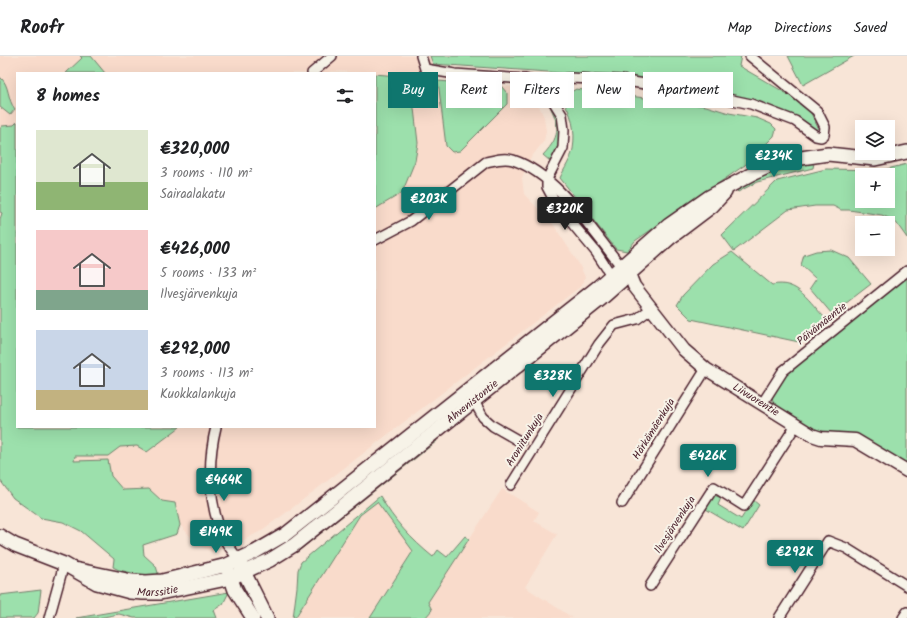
<!DOCTYPE html>
<html lang="en">
<head>
<meta charset="utf-8">
<style>
  :root { --surface:#fff; --page:#f2f2f2; --text:#202124; --muted:#757577; --line:#e0e0e0; --accent:#0f766e }
  body { margin:0; font-family:Kalam,sans-serif; background:var(--page); color:var(--text); height:100vh; display:flex; flex-direction:column; font-size:15px; white-space:nowrap }
  * { box-sizing:border-box; margin:0 }
  p { font-size:13px; color:var(--muted) }
  .icon { flex:none; width:22px; height:22px; fill:none; stroke:currentColor; stroke-width:2; stroke-linecap:round; stroke-linejoin:round }
  .map { position:relative; flex:1; overflow:hidden }
  .sheet { position:absolute; left:16px; top:16px; width:360px; height:356px; display:flex; flex-direction:column; background:var(--surface); border-radius:0px; box-shadow:0 4px 16px #0002 }
  .sheet>* { flex:none }
  .top-card { position:absolute; left:388px; top:16px; width:380px; height:36px; display:flex; gap:8px }
  .fabs { position:absolute; left:855px; top:64px; display:grid; gap:8px }
  .fabs a { display:grid; place-items:center; width:40px; height:40px; border-radius:0px; background:var(--surface); box-shadow:0 4px 16px #0002; font-size:20px }
  .price { position:absolute; translate:-50% -34px; padding:0 9px; border-radius:4px; background:var(--accent); color:#fff; font-size:13px; line-height:26px; filter:drop-shadow(0 1px 2px #0008) }
  .price::after { content:''; position:absolute; left:50%; top:24px; width:12px; height:9px; margin-left:-6px; background:inherit; clip-path:polygon(0 0,100% 0,50% 100%) }
  .price.selected { background:#222; color:#fff }
  ul { padding:0; list-style:none }
  li { display:flex; align-items:center; gap:12px; height:100px; padding:0 20px }
  li span { display:grid; place-items:center; flex:none; width:112px; height:80px; border-radius:0px; color:#555 }
  li>.icon { margin-inline-start:auto }
  span .icon { width:48px; height:48px; fill:#fffc; stroke-width:1 }
  li b { font-size:17px }
  h2 { display:flex; justify-content:space-between; align-items:center; height:48px; padding:0 20px; font-size:17px }
  .tag { padding:0 14px; border-radius:0px; background:var(--surface); box-shadow:0 4px 16px #0002; font-size:14px; line-height:36px }
  .tag.selected { background:var(--accent); color:#fff }
  header { display:flex; align-items:center; gap:24px; box-sizing:border-box; height:56px; padding:0 20px; background:var(--surface); border-bottom:1px solid var(--line) }
  header strong { font-size:19px }
  nav { display:flex; gap:22px; margin-inline-start:auto; font-size:14px }
  .map>svg:first-child { display:block }
</style>
</head>
<body>
<header>
<strong>Roofr</strong>
<nav><a>Map</a><a>Directions</a><a>Saved</a></nav>
</header>
<div class="map">
<svg width="907" height="562" viewBox="0 0 907 562">
  <rect width="100%" height="100%" fill="#f8e5d7"/>
  <filter id="ink" filterUnits="userSpaceOnUse"><feTurbulence type="fractalNoise" baseFrequency=".025" numOctaves="2"/><feDisplacementMap in="SourceGraphic" scale="8" xChannelSelector="R" yChannelSelector="G"/><feConvolveMatrix kernelMatrix="1 2 1 2 8 2 1 2 1" color-interpolation-filters="sRGB"/></filter>
  <g filter="url(#ink)">
    <path fill="#f9dbcb" d="M 0,0 L 430,0 L 438,25 L 515,31 L 528,35 L 538,48 L 544,61 L 546,75 L 544,85 L 529,104 L 522,122 L 524,138 L 553,168 L 579,208 L 585,221 L 581,230 L 283,459 L 259,476 L 238,487 L 212,496 L 198,489 L 180,469 L 175,447 L 162,445 L 149,433 L 123,434 L 111,420 L 74,405 L 41,371 L 375,371 L 375,127 L 408,21 L 375,17 L 331,15 L 328,17 L 17,17 L 17,66 L 0,95 Z
      M 502,433 L 539,456 L 534,465 L 557,478 L 525,531 L 573,562 L 425,562 L 432,554 L 428,546 Z
      M 377,446 L 413,495 L 370,562 L 295,562 L 360,459 Z"/>
    <path fill="#9ce0ac" stroke="#73806c" fill-rule="evenodd" d="M 80,0 L 91,0 L 105,17 L 66,17 L 82,2 Z
      M 430,0 L 741,0 L 739,10 L 791,40 L 802,50 L 810,55 L 818,72 L 813,76 L 803,64 L 783,57 L 620,21 L 433,8 Z
      M 788,0 L 854,0 L 803,29 Z
      M 375,18 L 408,21 L 412,35 L 418,87 L 415,105 L 402,137 L 375,153 Z
      M 0,21 C 10,29 7,44 15,53 L 10,59 L 0,51 Z
      M 438,25 L 501,30 L 507,37 L 507,48 L 460,95 L 452,96 L 446,90 Z
      M 576,33 L 706,50 L 729,57 L 757,62 L 771,68 L 776,73 L 774,80 L 745,109 L 635,185 L 627,195 L 616,193 L 560,122 C 564,113 571,103 573,93 C 576,76 572,56 561,42 Z
      M 548,41 C 560,65 569,82 550,105 L 543,99 C 563,78 559,67 546,43 Z
      M 17,66 L 17,371 L 180,371 L 147,396 L 137,390 L 120,391 L 108,400 L 75,400 L 74,405 L 108,404 L 111,420 L 123,434 L 149,433 L 162,445 L 175,447 L 180,469 L 177,478 L 143,489 L 144,499 L 156,510 L 158,517 L 153,522 L 119,514 L 113,511 L 114,503 L 81,475 L 63,466 L 41,462 L 13,442 L 0,424 L 0,163 L 2,157 L 0,156 L 0,73 L 2,70 L 14,69 Z
      M 814,107 L 813,112 L 757,126 L 738,136 L 736,134 C 761,120 785,110 814,107 Z
      M 907,108 L 907,182 L 895,165 L 882,159 L 849,154 L 841,154 L 833,150 L 815,150 L 788,154 L 734,195 L 722,179 L 777,125 L 826,113 L 883,114 ZM 862,119 L 888,119 L 888,145 L 862,145 Z
      M 831,194 L 849,202 L 871,228 L 832,258 L 810,232 L 816,223 L 801,209 L 804,199 L 816,195 Z
      M 732,196 L 772,229 C 798,223 809,246 826,263 L 799,286 L 691,263 L 677,249 L 683,239 L 713,208 Z
      M 907,221 L 907,408 L 858,380 L 814,374 L 774,349 L 772,341 L 786,319 Z
      M 435,382 L 437,385 L 296,497 L 294,495 Z
      M 714,439 L 721,442 L 718,449 L 741,463 L 753,444 L 759,449 L 743,475 L 704,452 Z
      M 380,440 C 394,465 411,483 433,501 L 438,494 L 447,501 L 465,480 L 469,483 L 428,546 L 432,554 L 425,562 L 370,562 L 413,495 L 377,446 L 360,459 L 295,562 L 293,562 L 297,531 L 298,514 L 301,506 Z
      M 41,534 L 38,557 L 34,562 L 0,562 L 0,539 Z
      M 229,536 L 223,548 L 214,554 L 217,562 L 134,562 L 119,558 L 98,562 L 76,562 Z"/>
    <g fill="none" stroke-linecap="round" stroke-linejoin="round">
      <g stroke="#4a1f2b" stroke-width="12">
        <path id="minor" d="M 421,0 L 425,13 L 455,18 L 525,23 L 537,26 L 547,35 L 562,59 L 564,74 L 563,92 L 547,123 L 547,131 L 556,148 L 596,196 L 611,219
          M 312,17 L 332,0
          M 547,35 L 558,25 L 568,22 L 620,24 L 695,36 L 751,48 L 795,65 L 816,80 L 821,81 L 824,79 L 825,71 L 817,55 L 750,0
          M 375,184 L 411,165 L 486,106 C 495,104 504,101 513,104 C 558,119 592,175 621,210
          M 471,340 L 483,361 L 493,370 L 521,386
          M 762,348 L 783,315 L 907,215
          M 216,371 C 207,407 208,453 226,486 C 230,493 235,498 239,504
          M 511,429 L 599,288 L 614,269 L 637,263 L 652,252
          M 622,447 L 706,313
          M 650,530 L 714,431 L 744,450 L 796,369
          M 49,562 L 64,508
          M 779,562 L 828,485 L 846,492 L 907,530
          M 903,562 L 907,556"/>
      </g>
      <g stroke="#4a1f2b" stroke-width="15">
        <g id="tertiary">
          <path id="s1" d="M 629,218 L 634,230 L 684,294 L 706,313 L 812,379 L 821,382 L 855,384 L 907,415"/>
        </g>
      </g>
      <g stroke="#4a1f2b" stroke-width="16">
        <g id="secondary">
          <path id="s2" d="M 0,480 L 15,489 L 64,508 L 97,527 L 130,536 L 143,537 L 160,537 L 231,522 L 270,504 L 294,489 L 601,243 L 671,181 L 712,150 L 725,136"/>
          <path d="M 241,510 L 267,562"/>
          <path d="M 74,513 L 132,525 L 146,526 L 162,525 L 227,509 L 255,496 L 286,478 L 599,230 L 669,169 L 709,141 L 754,117 L 781,105 L 828,98 L 875,103 L 907,96"/>
          <path d="M 228,514 L 235,534 L 253,562"/>
        </g>
      </g>
      <use href="#minor" stroke="#f7f3e8" stroke-width="9"/>
      <use href="#tertiary" stroke="#f7f3e8" stroke-width="12"/>
      <use href="#secondary" stroke="#f7f3e8" stroke-width="13"/>
    </g>
  </g>
  <g text-anchor="middle" dominant-baseline="central" stroke-width="4" stroke-linejoin="round" paint-order="stroke">
    <g font-size="11" fill="#4a1f2b" stroke="#f7f3e8">
      <text transform="translate(822 268) rotate(-39)">Päivämäentie</text>
      <text stroke="none"><textPath href="#s1" startOffset="182">Liivuorentie</textPath></text>
      <text stroke="none"><textPath href="#s2" startOffset="545">Ahvenistontie</textPath></text>
      <text transform="translate(654 373) rotate(-58)">Härkämäenkuja</text>
      <text transform="translate(525 384) rotate(-58)">Aroniitunkuja</text>
      <text transform="translate(675 469) rotate(-57)">Ilvesjärvenkuja</text>
      <text stroke="none"><textPath href="#s2" startOffset="170">Marssitie</textPath></text>
    </g>
  </g>
</svg>
<div class="fabs">
<a><svg class="icon" aria-label="layers" viewBox="0 0 24 24"><path d="M12 4l9 5-9 5-9-5zM3 14l9 5 9-5"/></svg></a>
<a>+</a>
<a>−</a>
</div>
<b class="price" style="left:774px;top:122px">€234K</b>
<b class="price" style="left:429px;top:165px">€203K</b>
<b class="price selected" style="left:565px;top:175px">€320K</b>
<b class="price" style="left:553px;top:342px">€328K</b>
<b class="price" style="left:708px;top:422px">€426K</b>
<b class="price" style="left:224px;top:446px">€464K</b>
<b class="price" style="left:216px;top:498px">€149K</b>
<b class="price" style="left:795px;top:518px">€292K</b>
<div class="top-card">
<a class="tag selected">Buy</a>
<a class="tag">Rent</a>
<a class="tag">Filters</a>
<a class="tag">New</a>
<a class="tag">Apartment</a>
</div>
<section class="sheet">
<h2>8 homes<svg class="icon" aria-label="filters" viewBox="0 0 24 24"><path d="M4 7h16M4 17h16"/><circle cx="9" cy="7" r="2"/><circle cx="15" cy="17" r="2"/></svg></h2>
<ul>
<li><span style="background:linear-gradient(#dfe7d0 65%,#8fb573 0)"><svg class="icon" aria-label="home" viewBox="0 0 24 24"><path d="M3 11l9-7 9 7M6 9v11h12V9"/></svg></span><div><b>€320,000</b><p>3 rooms · 110 m²</p><p>Sairaalakatu</p></div></li>
<li><span style="background:linear-gradient(#f6c9c9 75%,#7fa58c 0)"><svg class="icon" aria-label="home" viewBox="0 0 24 24"><path d="M3 11l9-7 9 7M6 9v11h12V9"/></svg></span><div><b>€426,000</b><p>5 rooms · 133 m²</p><p>Ilvesjärvenkuja</p></div></li>
<li><span style="background:linear-gradient(#c9d6e8 75%,#c2b280 0)"><svg class="icon" aria-label="home" viewBox="0 0 24 24"><path d="M3 11l9-7 9 7M6 9v11h12V9"/></svg></span><div><b>€292,000</b><p>3 rooms · 113 m²</p><p>Kuokkalankuja</p></div></li>
</ul>
</section>
</div>
</body>
</html>
